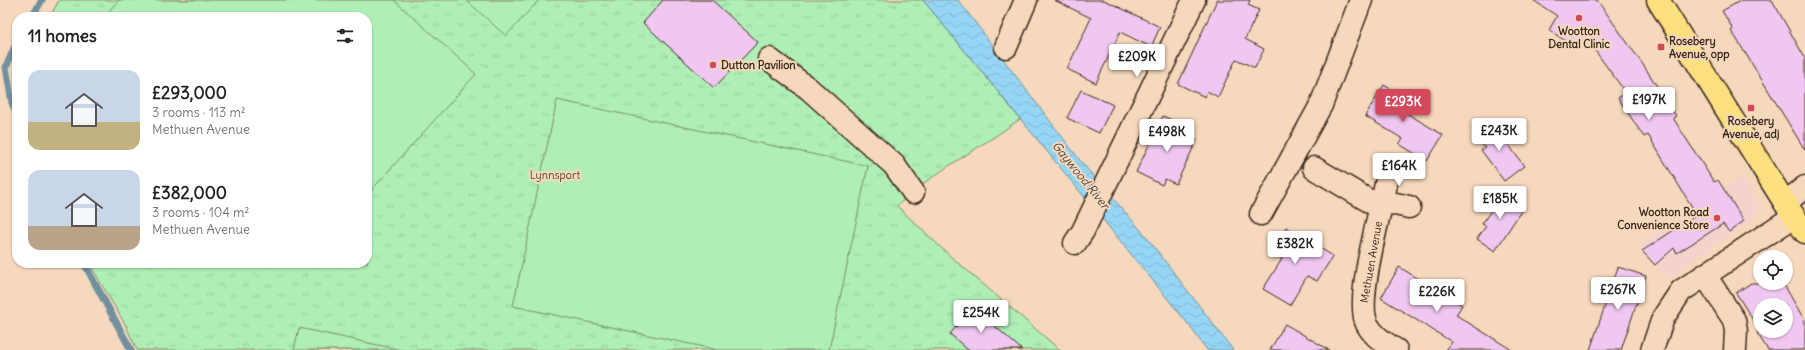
<!DOCTYPE html>
<html lang="en">
<head>
<meta charset="utf-8">
<style>
  :root { --surface:#fff; --page:#f6f6f6; --text:#222; --muted:#767676; --accent:#d1495b }
  body { margin:0; font-family:Delius,sans-serif; background:var(--page); color:var(--text); height:100vh; display:flex; flex-direction:column; font-size:15px; white-space:nowrap }
  * { box-sizing:border-box; margin:0 }
  p { font-size:13px; color:var(--muted) }
  .icon { flex:none; width:22px; height:22px; fill:none; stroke:currentColor; stroke-width:2; stroke-linecap:round; stroke-linejoin:round }
  .map { position:relative; flex:1; overflow:hidden }
  .panel { position:absolute; left:12px; top:12px; width:360px; height:256px; display:flex; flex-direction:column; background:var(--surface); border-radius:16px; box-shadow:0 1px 3px #0004 }
  .panel>* { flex:none }
  .fabs { position:absolute; left:1753px; top:250px; display:grid; gap:8px }
  .fabs a { display:grid; place-items:center; width:40px; height:40px; border-radius:50%; background:var(--surface); box-shadow:0 1px 3px #0004; font-size:20px }
  .price { position:absolute; translate:-50% -34px; padding:0 9px; border-radius:4px; background:#fff; color:#222; font-size:13px; line-height:26px; filter:drop-shadow(0 1px 2px #0008) }
  .price::after { content:''; position:absolute; left:50%; top:24px; width:12px; height:9px; margin-left:-6px; background:inherit; clip-path:polygon(0 0,100% 0,50% 100%) }
  .price.current { background:var(--accent); color:#fff }
  ul { padding:0; list-style:none }
  li { display:flex; align-items:center; gap:12px; height:100px; padding:0 16px }
  li span { display:grid; place-items:center; flex:none; width:112px; height:80px; border-radius:12px; color:#555 }
  li>.icon { margin-inline-start:auto }
  span .icon { width:48px; height:48px; fill:#fffc; stroke-width:1 }
  li b { font-size:17px }
  h2 { display:flex; justify-content:space-between; align-items:center; height:48px; padding:0 16px; font-size:17px }
  .map>svg:first-child { display:block }
</style>
</head>
<body>
<div class="map">
<svg width="1805" height="350" viewBox="0 0 1805 350">
  <defs>
    <pattern id="park-tufts" width="24" height="20" patternUnits="userSpaceOnUse"><rect width="24" height="20" fill="#afefb6"/><path d="M3 7l-1-3M5 7V3M7 7l1-3M15 17l-1-3M17 17v-4M19 17l1-3" fill="none" stroke="#97cd9c"/></pattern>
    <pattern id="water-waves" width="16" height="10" patternUnits="userSpaceOnUse"><rect width="16" height="10" fill="#95d6f6"/><path d="M0 5q4-4 8 0t8 0" fill="none" stroke="#81b8d2"/></pattern>
  </defs>
  <rect width="100%" height="100%" fill="#f6d8bc"/>
  <filter id="ink" filterUnits="userSpaceOnUse"><feTurbulence type="fractalNoise" baseFrequency=".025" numOctaves="2"/><feDisplacementMap in="SourceGraphic" scale="8" xChannelSelector="R" yChannelSelector="G"/><feConvolveMatrix kernelMatrix="1 2 1 2 8 2 1 2 1" color-interpolation-filters="sRGB"/></filter>
  <g filter="url(#ink)">
    <path fill="#f4d3cc" d="M 1743,177 L 1757,199 L 1758,210 L 1754,219 L 1682,268 L 1669,280 L 1638,248 L 1649,237 Z"/>
    <path fill="url(#park-tufts)" stroke="#758c6a" d="M 59,0 L 923,0 L 1020,119 C 980,149 933,171 897,206 L 950,256 L 1060,350 L 137,350 L 125,324 L 89,263 L 367,263 L 367,17 L 50,17 Z"/>
    <path fill="#afefb6" stroke="#758c6a" d="M 119,0 L 394,0 L 476,74 L 367,195 L 367,17 L 108,17 L 106,14 Z
      M 466,0 L 539,0 L 506,36 Z
      M 557,100 L 868,166 L 829,350 L 718,350 L 513,306 Z
      M 299,328 L 401,350 L 294,350 Z"/>
    <path fill="url(#water-waves)" stroke="#7191a0" d="M 923,0 L 958,0 L 1082,163 L 1145,235 L 1233,350 L 1207,350 L 1185,320 Z"/>
    <g fill="none" stroke-linecap="round" stroke-linejoin="round">
      <path stroke="#7191a0" stroke-width="7" d="M 32,17 L 42,0
        M 17,42 L 6,67 L 12,103 L 17,114
        M 84,263 L 131,350"/>
    </g>
    <path fill="#f0c7f0" stroke="#3b2a1e" d="M 663,0 L 712,0 L 758,42 L 714,88 L 643,23 Z
      M 1054,0 L 1104,0 L 1160,27 L 1151,47 L 1120,32 L 1096,83 L 1067,69 L 1091,18 Z
      M 1217,0 L 1250,0 L 1248,5 L 1259,10 L 1245,39 L 1264,49 L 1255,68 L 1236,59 L 1218,97 L 1207,91 L 1205,97 L 1178,84 Z
      M 1533,0 L 1597,0 L 1644,66 L 1676,116 L 1673,118 L 1714,182 L 1718,180 L 1744,221 L 1729,232 L 1723,224 L 1677,253 L 1674,248 L 1655,265 L 1642,251 L 1697,215 L 1648,135 L 1644,137 L 1618,98 L 1626,93 L 1588,41 L 1580,47 L 1572,42 L 1570,44 L 1549,30 L 1557,16 Z
      M 1742,0 L 1772,0 L 1805,58 L 1805,150 L 1736,38 L 1731,31 L 1733,29 L 1722,11 Z
      M 1384,85 L 1409,100 L 1403,111 L 1443,135 L 1427,161 L 1399,144 L 1403,139 L 1365,116 Z
      M 1081,90 L 1113,105 L 1099,133 L 1067,118 Z
      M 1163,116 L 1189,128 L 1186,135 L 1197,140 L 1176,184 L 1165,179 L 1162,185 L 1136,172 Z
      M 1492,122 L 1524,166 L 1504,181 L 1481,150 L 1485,148 L 1475,135 Z
      M 1504,191 L 1525,205 L 1495,251 L 1477,239 L 1486,226 L 1482,224 Z
      M 1286,227 L 1333,256 L 1317,281 L 1307,276 L 1290,305 L 1263,289 L 1282,259 L 1270,252 Z
      M 1399,267 L 1462,305 L 1456,315 L 1512,350 L 1446,350 L 1452,342 L 1381,298 Z
      M 1618,267 L 1646,276 L 1621,350 L 1590,350 Z
      M 1751,283 L 1783,283 L 1805,321 L 1805,350 L 1768,350 L 1757,333 L 1760,331 L 1786,331 L 1786,305 L 1760,305 L 1760,331 L 1736,293 Z
      M 973,307 L 1022,350 L 968,350 L 950,334 Z
      M 1285,324 L 1329,350 L 1270,350 Z"/>
    <g fill="none" stroke-linecap="round" stroke-linejoin="round">
      <g stroke="#3b2a1e" stroke-width="25">
        <path id="minor" d="M 1006,47 L 1026,0
          M 769,59 L 809,89 L 894,165 L 913,192
          M 1314,168 L 1381,208
          M 1386,184 C 1380,213 1355,301 1367,324 C 1374,337 1384,342 1396,350
          M 1382,201 L 1409,207
          M 1785,203 L 1805,187
          M 1261,214 L 1321,105 L 1361,0
          M 1075,243 L 1083,231 L 1194,0
          M 1705,275 L 1734,320 L 1736,331 L 1735,350
          M 1652,350 L 1663,318 L 1681,291 L 1793,217"/>
      </g>
      <g stroke="#3b2a1e" stroke-width="25">
        <path id="major" d="M 1658,0 L 1785,203 L 1805,232"/>
      </g>
      <use href="#minor" stroke="#f6d8bc" stroke-width="22"/>
      <use href="#major" stroke="#fce080" stroke-width="22"/>
    </g>
  </g>
  <g fill="#d1495b" stroke="#f6d8bc" stroke-width="1.5">
    <circle cx="1579" cy="18" r="4"/>
    <rect x="1657" y="43" width="8" height="8" rx="2"/>
    <circle cx="713" cy="65" r="4"/>
    <rect x="1747" y="104" width="8" height="8" rx="2"/>
    <circle cx="1717" cy="218" r="4"/>
  </g>
  <g text-anchor="middle" dominant-baseline="central" stroke-width="4" stroke-linejoin="round" paint-order="stroke">
    <g font-size="11" font-weight="bold" fill="#3b2a1e" stroke="#f6d8bc">
      <text x="1579" y="31">Wootton<tspan x="1579" dy="13">Dental Clinic</tspan></text>
      <text x="1669" y="41" text-anchor="start">Rosebery<tspan x="1669" dy="13">Avenue, opp</tspan></text>
      <text x="721" y="65" text-anchor="start">Dutton Pavilion</text>
      <text x="1751" y="121">Rosebery<tspan x="1751" dy="13">Avenue, adj</tspan></text>
      <text x="1709" y="212" text-anchor="end">Wootton Road<tspan x="1709" dy="13">Convenience Store</tspan></text>
    </g>
    <g font-size="11" fill="#4c4835" stroke="#f6d8bc">
      <text x="555" y="175">Lynnsport</text>
    </g>
    <g font-size="11" fill="#3b2a1e" stroke="#f6d8bc">
      <text transform="translate(1371 262) rotate(-80)">Methuen Avenue</text>
    </g>
    <g font-size="12" font-style="italic" fill="#48443e" stroke="#f6d8bc">
      <text transform="translate(1081 175) rotate(51)">Gaywood River</text>
    </g>
  </g>
</svg>
<div class="fabs">
<a><svg class="icon" aria-label="locate" viewBox="0 0 24 24"><circle cx="12" cy="12" r="6"/><path d="M12 2v4M12 18v4M2 12h4M18 12h4"/></svg></a>
<a><svg class="icon" aria-label="layers" viewBox="0 0 24 24"><path d="M12 4l9 5-9 5-9-5zM3 14l9 5 9-5"/></svg></a>
</div>
<b class="price" style="left:1137px;top:78px">£209K</b>
<b class="price" style="left:1649px;top:121px">£197K</b>
<b class="price current" style="left:1403px;top:123px">£293K</b>
<b class="price" style="left:1499px;top:152px">£243K</b>
<b class="price" style="left:1167px;top:153px">£498K</b>
<b class="price" style="left:1399px;top:187px">£164K</b>
<b class="price" style="left:1500px;top:220px">£185K</b>
<b class="price" style="left:1295px;top:265px">£382K</b>
<b class="price" style="left:1618px;top:311px">£267K</b>
<b class="price" style="left:1437px;top:313px">£226K</b>
<b class="price" style="left:981px;top:334px">£254K</b>
<section class="panel">
<h2>11 homes<svg class="icon" aria-label="filters" viewBox="0 0 24 24"><path d="M4 7h16M4 17h16"/><circle cx="9" cy="7" r="2"/><circle cx="15" cy="17" r="2"/></svg></h2>
<ul>
<li><span style="background:linear-gradient(#c9d6e8 65%,#c2b280 0)"><svg class="icon" aria-label="home" viewBox="0 0 24 24"><path d="M3 11l9-7 9 7M6 9v11h12V9"/></svg></span><div><b>£293,000</b><p>3 rooms · 113 m²</p><p>Methuen Avenue</p></div></li>
<li><span style="background:linear-gradient(#c9d6e8 70%,#b9a48a 0)"><svg class="icon" aria-label="home" viewBox="0 0 24 24"><path d="M3 11l9-7 9 7M6 9v11h12V9"/></svg></span><div><b>£382,000</b><p>3 rooms · 104 m²</p><p>Methuen Avenue</p></div></li>
</ul>
</section>
</div>
</body>
</html>
